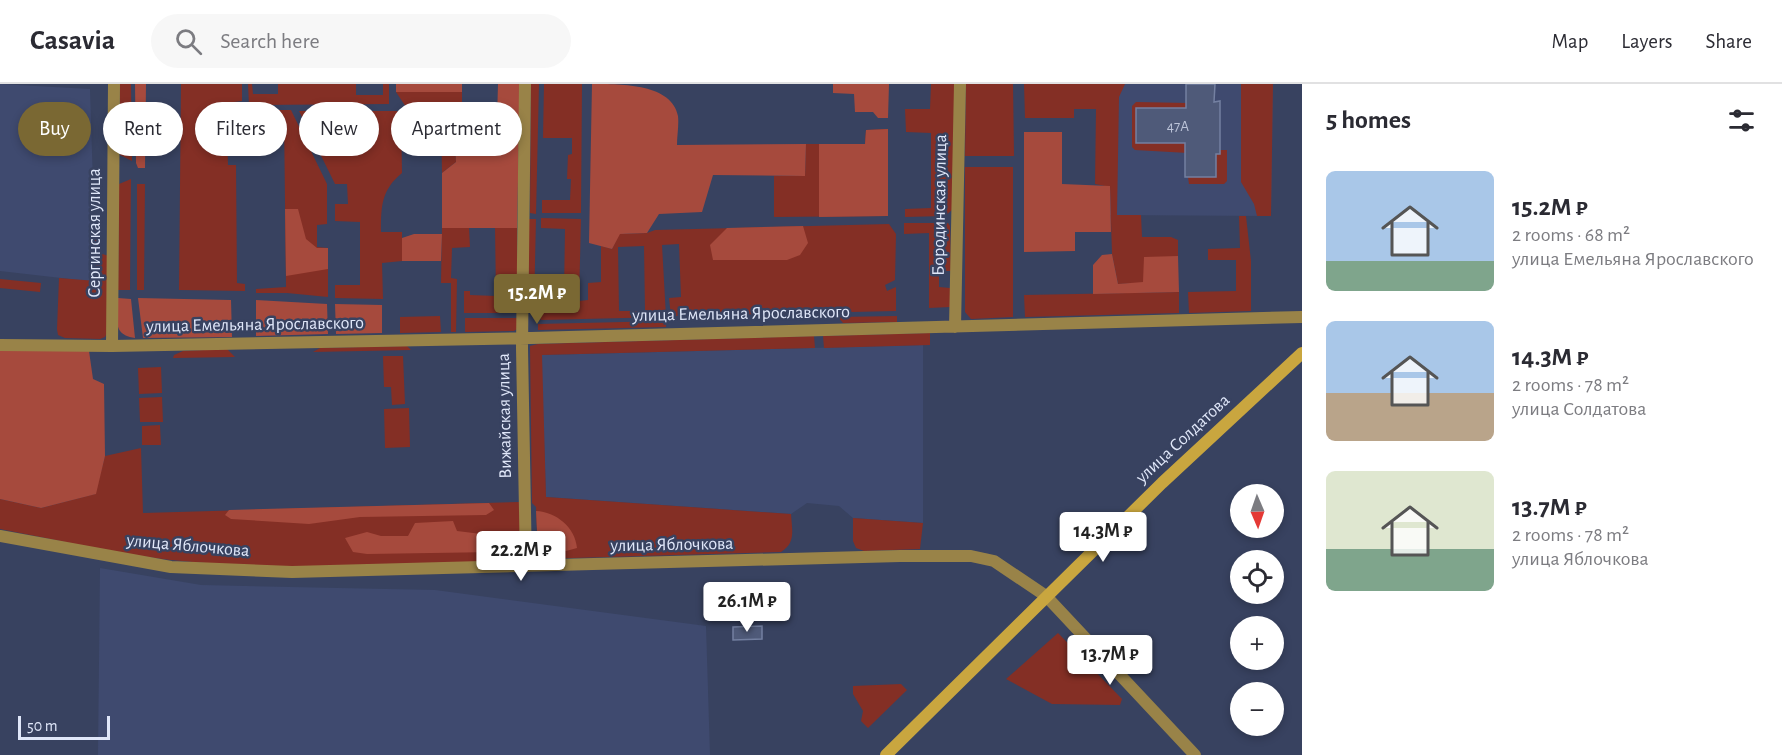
<!DOCTYPE html>
<html lang="en">
<head>
<meta charset="utf-8">
<style>
  :root { --surface:#fff; --page:#f7f7f7; --text:#2b2b33; --muted:#7c7c81; --line:#e1e1e2; --accent:#7a6833 }
  body { margin:0; font-family:"Alegreya Sans",sans-serif; background:var(--page); color:var(--text); height:100vh; display:flex; flex-direction:column; font-size:22px; white-space:nowrap }
  * { box-sizing:border-box; margin:0 }
  p { font-size:20px; color:var(--muted) }
  .icon { flex:none; width:33px; height:33px; fill:none; stroke:currentColor; stroke-width:2; stroke-linecap:round; stroke-linejoin:round }
  .map { position:relative; flex:1; overflow:hidden }
  .panel { display:flex; flex-direction:column; background:var(--surface); width:480px }
  .panel>* { flex:none }
  .banner { position:absolute; left:18px; top:18px; width:570px; height:54px; display:flex; gap:12px }
  .needle { width:39px; rotate:178deg }
  .buttons { position:absolute; left:1230px; top:400px; display:grid; gap:12px }
  .buttons a { display:grid; place-items:center; width:54px; height:54px; border-radius:50%; background:var(--surface); box-shadow:0 3px 9px #0003; font-size:30px }
  .scale { position:absolute; left:18px; bottom:15px; width:92px; box-sizing:border-box; padding-left:6px; border:3px solid #e0e7f9; border-top:0; font-size:16px; line-height:21px; white-space:nowrap; color:#e0e7f9; -webkit-text-stroke:4px #384260; paint-order:stroke }
  .price { position:absolute; translate:-50% -51px; padding:0 14px; border-radius:6px; background:#fff; color:#222; font-size:20px; line-height:39px; filter:drop-shadow(0 2px 3px #0008) }
  .price::after { content:''; position:absolute; left:50%; top:36px; width:18px; height:14px; margin-left:-9px; background:inherit; clip-path:polygon(0 0,100% 0,50% 100%) }
  .price.active { background:var(--accent); color:#fff }
  ul { padding:0; list-style:none }
  li { display:flex; align-items:center; gap:18px; height:150px; padding:0 24px }
  li span { display:grid; place-items:center; flex:none; width:168px; height:120px; border-radius:9px; color:#555 }
  li>.icon { margin-inline-start:auto }
  span .icon { width:72px; height:72px; fill:#fffc; stroke-width:1 }
  li b { font-size:26px }
  h2 { display:flex; justify-content:space-between; align-items:center; height:72px; padding:0 24px; font-size:26px }
  .tag { padding:0 21px; border-radius:27px; background:var(--surface); box-shadow:0 3px 9px #0003; font-size:21px; line-height:54px }
  .tag.active { background:var(--accent); color:#fff }
  header { display:flex; align-items:center; gap:36px; box-sizing:border-box; height:84px; padding:0 30px; background:var(--surface); border-bottom:2px solid var(--line) }
  header strong { font-size:28px }
  nav { display:flex; gap:33px; margin-inline-start:auto; font-size:21px }
  .search { width:420px; height:54px; background:var(--page); display:flex; align-items:center; gap:15px; box-sizing:border-box; padding:0 21px; border-radius:33px; color:var(--muted); font-size:22px }
  main { display:flex; flex:1; min-height:0 }
  .map>svg:first-child { display:block }
</style>
</head>
<body>
<header>
<strong>Casavia</strong>
<div class="search"><svg class="icon" aria-label="search" viewBox="0 0 24 24"><circle cx="10" cy="10" r="6"/><path d="M15 15l6 6"/></svg>Search here</div>
<nav><a>Map</a><a>Layers</a><a>Share</a></nav>
</header>
<main>
<div class="map">
<svg width="1302" height="671" viewBox="0 0 1302 671">
  <rect width="100%" height="100%" fill="#384260"/>
  <path fill="#3f4a6f" d="M 0,0 L 90,5 L 96,198 L 0,187 Z
    M 1110,0 L 1273,0 L 1271,132 L 1110,131 Z
    M 923,261 L 923,439 L 853,434 L 839,422 L 807,419 L 791,430 L 546,413 L 541,271 Z
    M 100,484 L 201,501 L 435,506 L 706,542 L 710,671 L 98,671 Z"/>
  <path fill="#842f25" fill-rule="evenodd" d="M 120,0 L 131,0 L 132,77 L 120,71 Z
    M 181,0 L 242,0 L 242,17 L 234,18 L 235,48 L 227,49 L 228,81 L 236,81 L 237,199 L 245,200 L 245,207 L 179,206 Z
    M 248,0 L 252,0 L 253,10 L 278,10 L 278,0 L 356,0 L 356,11 L 383,11 L 383,0 L 389,0 L 389,20 L 249,21 Z
    M 531,0 L 539,0 L 536,130 L 530,129 Z
    M 544,0 L 582,0 L 581,129 L 542,129 L 542,116 L 570,116 L 571,95 L 567,95 L 568,71 L 572,70 L 572,54 L 543,54 Z
    M 931,0 L 955,0 L 952,126 L 945,132 L 905,133 L 905,125 L 931,124 L 931,49 L 906,48 L 905,25 L 930,25 Z
    M 966,0 L 1013,0 L 1014,72 L 965,72 Z
    M 1024,0 L 1125,0 L 1119,13 L 1117,131 L 1141,131 L 1142,153 L 1171,153 L 1178,156 L 1178,173 L 1143,199 L 1118,200 L 1112,170 L 1110,103 L 1095,100 L 1096,25 L 1074,25 L 1074,34 L 1025,34 Z
    M 1241,0 L 1273,0 L 1271,132 L 1257,132 L 1254,120 L 1241,98 Z
    M 396,8 L 462,8 L 462,36 L 454,37 L 456,78 L 442,89 L 441,26 L 415,26 L 414,41 L 408,41 L 408,26 Z
    M 1136,18 L 1188,19 L 1188,24 L 1136,24 L 1136,58 L 1188,59 L 1188,69 L 1135,66 L 1132,63 L 1132,22 Z
    M 255,26 L 291,26 L 327,100 L 327,140 L 317,141 L 317,163 L 328,164 L 328,213 L 287,209 L 256,209 L 256,205 L 286,203 L 284,33 L 255,33 Z
    M 299,27 L 397,27 L 401,32 L 402,89 C 381,106 381,123 381,148 L 402,148 L 402,177 L 382,179 L 383,215 L 335,214 L 335,201 L 360,201 L 360,138 L 335,137 L 335,120 L 348,120 L 347,100 L 335,100 Z
    M 888,45 L 888,132 L 774,133 L 774,92 L 805,92 L 806,60 L 865,60 L 866,46 Z
    M 1220,66 L 1227,66 L 1227,97 L 1224,100 L 1189,100 L 1188,93 L 1216,93 L 1216,70 L 1220,70 Z
    M 965,83 L 1013,83 L 1013,233 L 971,235 L 965,228 Z
    M 131,95 L 130,206 L 118,206 L 119,100 Z
    M 137,100 L 145,100 L 144,206 L 137,206 Z
    M 1239,132 L 1246,132 L 1251,177 L 1251,227 L 1189,229 L 1188,208 L 1236,207 L 1236,176 L 1208,176 L 1208,165 L 1240,164 Z
    M 541,134 L 581,135 L 579,217 L 588,216 L 588,199 L 601,198 L 601,162 L 612,165 L 619,150 L 647,149 L 655,146 L 889,140 L 896,150 L 895,196 L 885,201 L 887,207 L 896,203 L 896,227 L 671,232 L 669,214 L 681,213 L 679,160 L 662,161 L 666,233 L 541,236 L 537,230 L 539,209 L 564,208 L 565,145 L 541,144 ZM 644,162 L 645,227 L 619,227 L 618,163 Z
    M 529,135 L 536,135 L 534,224 L 528,225 Z
    M 904,139 L 948,139 L 950,142 L 951,187 L 939,187 L 939,203 L 950,204 L 950,223 L 929,224 L 929,149 L 904,150 Z
    M 469,143 L 470,163 L 452,164 L 451,194 L 457,195 L 456,248 L 451,248 L 451,199 L 441,199 L 442,144 Z
    M 495,143 L 517,144 L 517,229 L 464,229 L 464,207 L 470,207 L 470,211 L 496,212 Z
    M 95,145 L 98,145 L 99,169 L 109,172 L 108,247 L 105,253 L 100,255 L 65,254 L 58,251 L 57,245 L 59,194 L 96,197 Z
    M 0,195 L 41,199 L 40,208 L 0,204 Z
    M 1179,208 L 1179,229 L 1025,233 L 1024,211 Z
    M 440,232 L 441,248 L 400,249 L 400,233 Z
    M 897,232 L 897,238 L 843,239 L 838,233 Z
    M 465,234 L 517,234 L 517,245 L 514,247 L 465,248 Z
    M 666,237 L 666,243 L 538,246 L 538,240 Z
    M 930,249 L 930,261 L 824,264 L 823,252 Z
    M 814,252 L 815,264 L 542,271 L 546,413 L 791,430 C 792,446 796,459 781,468 L 538,475 L 536,423 L 532,419 L 530,262 L 538,260 Z
    M 407,262 L 411,266 L 313,268 L 320,264 Z
    M 227,265 L 235,273 L 173,274 L 174,271 L 183,267 Z
    M 383,272 L 403,272 L 405,320 L 392,321 L 391,303 L 384,303 Z
    M 161,283 L 162,309 L 139,310 L 138,284 Z
    M 162,313 L 163,338 L 140,338 L 139,314 Z
    M 409,324 L 410,363 L 385,364 L 384,325 Z
    M 160,341 L 161,361 L 142,361 L 142,342 Z
    M 141,364 L 143,429 L 520,418 L 521,468 L 513,477 C 407,480 299,487 193,478 C 128,473 64,457 0,445 L 0,415 L 41,424 L 95,410 L 105,372 Z
    M 853,434 L 923,439 L 920,465 L 864,467 L 856,464 L 853,457 Z
    M 1058,549 L 1122,615 L 1120,621 L 1052,620 L 1006,595 Z
    M 901,600 L 907,606 L 868,644 L 861,637 L 863,627 L 853,610 L 853,602 Z"/>
  <path fill="#a64a3d" d="M 135,0 L 146,0 L 145,84 L 138,84 L 136,79 Z
    M 396,0 L 462,0 L 462,8 L 396,8 Z
    M 498,0 L 520,0 L 517,144 L 442,144 L 442,89 L 456,78 L 454,37 L 497,35 Z
    M 592,0 C 623,0 672,0 678,32 C 679,41 677,52 677,61 L 806,60 L 805,92 L 713,91 L 702,128 L 659,130 L 647,149 L 620,150 L 612,165 L 589,159 Z
    M 833,0 L 889,0 L 888,34 L 878,34 L 873,28 L 855,28 L 854,10 L 833,9 Z
    M 888,45 L 888,132 L 819,133 L 819,60 L 865,60 L 866,46 Z
    M 1024,48 L 1062,48 L 1062,100 L 1110,102 L 1111,148 L 1075,148 L 1075,167 L 1024,168 Z
    M 285,125 L 298,125 L 306,155 L 317,164 L 328,164 L 328,185 L 286,192 Z
    M 803,142 L 808,159 L 800,171 L 787,176 L 713,176 L 710,161 L 727,144 Z
    M 414,150 L 442,150 L 441,177 L 402,177 L 402,154 Z
    M 1112,170 L 1118,200 L 1143,198 L 1144,173 L 1178,172 L 1179,208 L 1093,210 L 1093,181 L 1102,171 Z
    M 118,214 L 131,215 L 135,254 C 111,251 118,234 118,214 Z
    M 138,214 L 231,216 L 232,253 L 143,254 Z
    M 256,216 L 327,220 L 328,250 L 256,252 Z
    M 335,220 L 382,221 L 382,249 L 336,250 Z
    M 0,266 L 89,267 L 93,295 L 104,300 L 105,372 L 96,410 L 41,424 L 0,415 Z
    M 489,419 L 494,426 L 486,431 L 360,433 L 309,440 L 231,435 L 225,431 L 229,426 Z
    M 536,427 C 556,428 575,443 577,464 L 566,467 L 538,466 Z
    M 453,437 L 457,447 L 506,453 L 502,465 L 496,468 L 367,470 L 353,468 L 345,454 L 367,448 L 381,452 L 408,452 L 415,439 Z"/>
  <path fill="#4f5a79" stroke="#7480a1" stroke-width="1.5" d="M 1186,0 L 1215,0 L 1214,18 L 1220,17 L 1220,70 L 1216,70 L 1216,93 L 1185,93 L 1185,59 L 1136,59 L 1136,24 L 1186,24 Z
    M 762,542 L 762,555 L 733,556 L 733,543 Z"/>
  <g fill="none" stroke-linecap="round" stroke-linejoin="round">
    <path stroke="#998348" stroke-width="12" d="M 525,0 L 522,264 L 526,482
      M 955,243 L 960,0
      M 0,261 L 112,262 L 531,254 L 1302,233
      M 112,262 L 114,0
      M 1046,512 L 1195,671"/>
    <path stroke="#998348" stroke-width="12" d="M 0,452 L 171,483 L 292,488 L 900,472 L 971,472 L 994,477 L 1046,512"/>
    <path stroke="#c9a63f" stroke-width="12" d="M 886,671 L 1162,399 L 1302,269"/>
  </g>
  <g text-anchor="middle" dominant-baseline="central" stroke-width="5" stroke-linejoin="round" paint-order="stroke">
    <g font-size="15" fill="#bcc4d9">
      <text x="1178" y="42">47А</text>
    </g>
    <g font-size="18" fill="#e0e7f9" stroke="#384260">
      <text transform="translate(940 121) rotate(-89)">Бородинская улица</text>
      <text transform="translate(95 149) rotate(-90)">Сергинская улица</text>
      <text transform="translate(741 230) rotate(-1)">улица Емельяна Ярославского</text>
      <text transform="translate(255 241) rotate(-1)">улица Емельяна Ярославского</text>
      <text transform="translate(505 332) rotate(-91)">Вижайская улица</text>
      <text transform="translate(1183 355) rotate(-43)">улица Солдатова</text>
      <text transform="translate(672 461) rotate(-1)">улица Яблочкова</text>
      <text transform="translate(188 462) rotate(5)">улица Яблочкова</text>
    </g>
  </g>
</svg>
<div class="buttons">
<a><svg class="needle" viewBox="-14 -14 28 28"><path d="M0-13l5 13h-10z" fill="#e53935"/><path d="M0 13l5-13h-10z" fill="#7c7c81"/></svg></a>
<a><svg class="icon" aria-label="locate" viewBox="0 0 24 24"><circle cx="12" cy="12" r="6"/><path d="M12 2v4M12 18v4M2 12h4M18 12h4"/></svg></a>
<a>+</a>
<a>−</a>
</div>
<div class="scale">50 m</div>
<b class="price active" style="left:537px;top:241px">15.2M ₽</b>
<b class="price" style="left:1103px;top:479px">14.3M ₽</b>
<b class="price" style="left:521px;top:498px">22.2M ₽</b>
<b class="price" style="left:747px;top:549px">26.1M ₽</b>
<b class="price" style="left:1110px;top:602px">13.7M ₽</b>
<div class="banner">
<a class="tag active">Buy</a>
<a class="tag">Rent</a>
<a class="tag">Filters</a>
<a class="tag">New</a>
<a class="tag">Apartment</a>
</div>
</div>
<section class="panel">
<h2>5 homes<svg class="icon" aria-label="filters" viewBox="0 0 24 24"><path d="M4 7h16M4 17h16"/><circle cx="9" cy="7" r="2"/><circle cx="15" cy="17" r="2"/></svg></h2>
<ul>
<li><span style="background:linear-gradient(#a9c7e8 75%,#7fa58c 0)"><svg class="icon" aria-label="home" viewBox="0 0 24 24"><path d="M3 11l9-7 9 7M6 9v11h12V9"/></svg></span><div><b>15.2M ₽</b><p>2 rooms · 68 m²</p><p>улица Емельяна Ярославского</p></div></li>
<li><span style="background:linear-gradient(#a9c7e8 60%,#b9a48a 0)"><svg class="icon" aria-label="home" viewBox="0 0 24 24"><path d="M3 11l9-7 9 7M6 9v11h12V9"/></svg></span><div><b>14.3M ₽</b><p>2 rooms · 78 m²</p><p>улица Солдатова</p></div></li>
<li><span style="background:linear-gradient(#dfe7d0 65%,#7fa58c 0)"><svg class="icon" aria-label="home" viewBox="0 0 24 24"><path d="M3 11l9-7 9 7M6 9v11h12V9"/></svg></span><div><b>13.7M ₽</b><p>2 rooms · 78 m²</p><p>улица Яблочкова</p></div></li>
</ul>
</section>
</main>
</body>
</html>
